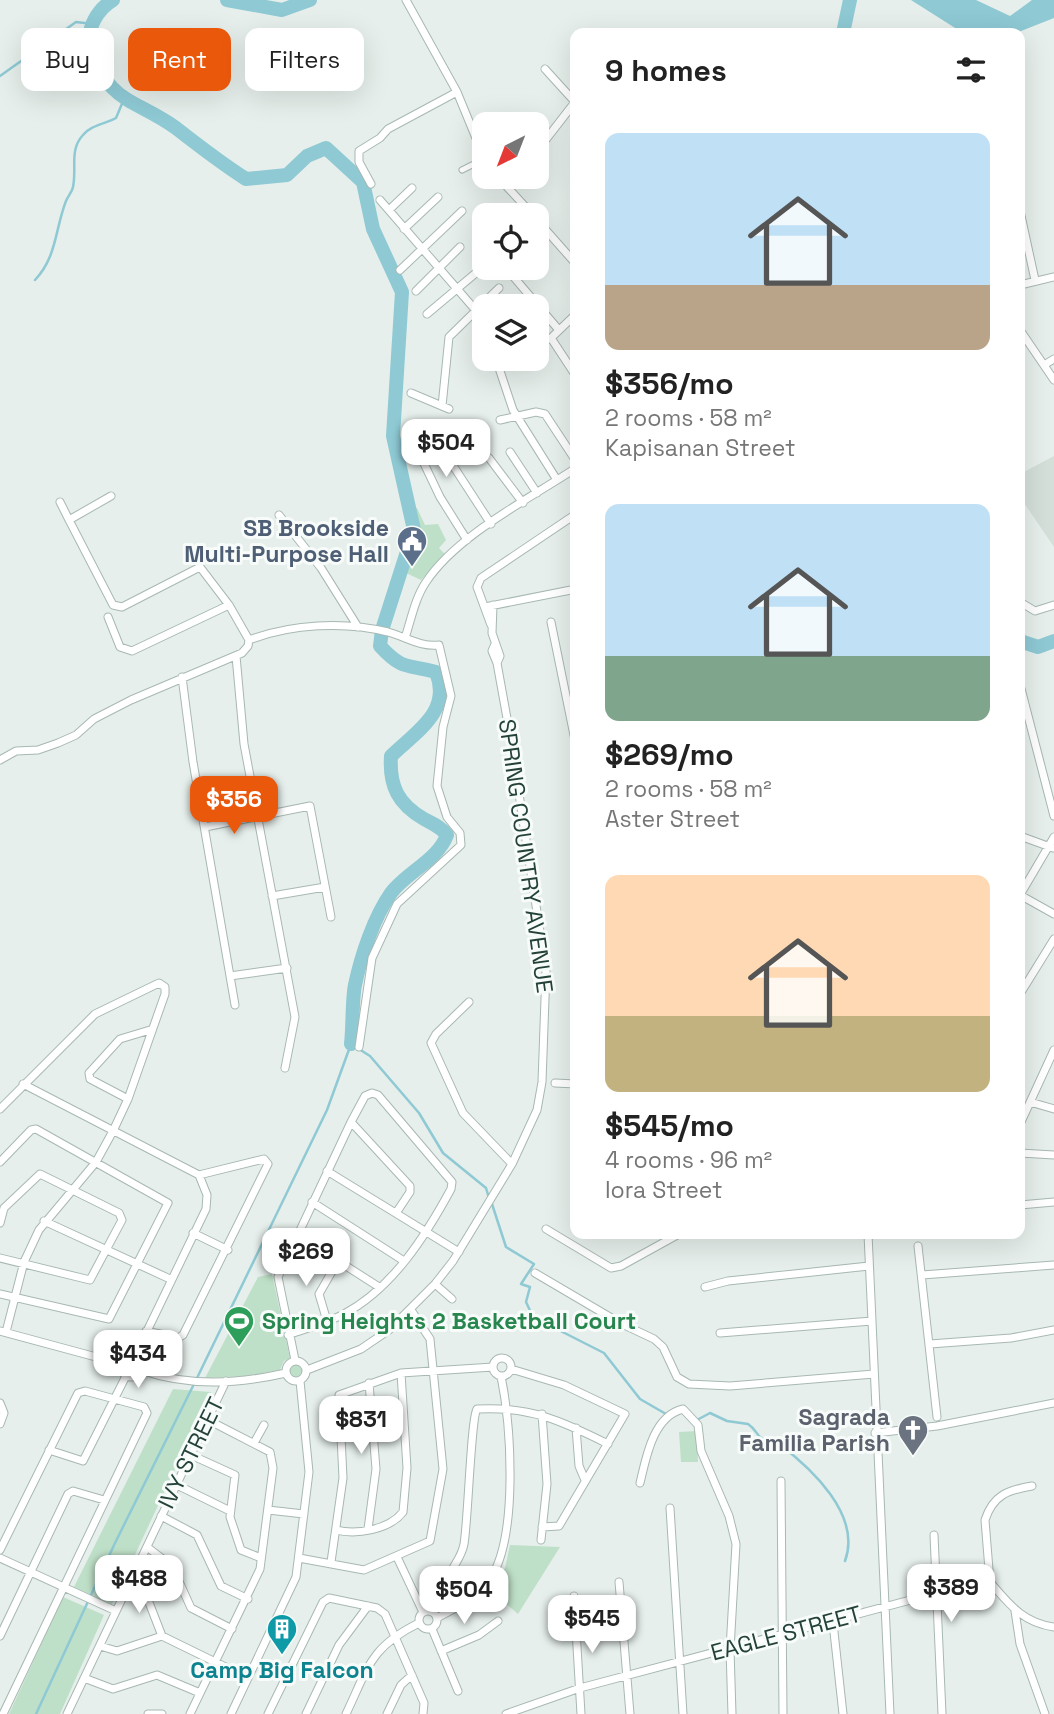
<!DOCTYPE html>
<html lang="en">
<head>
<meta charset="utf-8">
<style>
  :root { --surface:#fff; --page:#f2f2f2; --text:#222; --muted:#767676; --accent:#ea580c }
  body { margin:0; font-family:"Space Grotesk",sans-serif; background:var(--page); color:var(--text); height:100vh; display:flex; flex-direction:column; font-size:26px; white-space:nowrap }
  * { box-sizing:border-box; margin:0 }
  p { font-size:23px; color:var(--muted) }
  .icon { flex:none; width:38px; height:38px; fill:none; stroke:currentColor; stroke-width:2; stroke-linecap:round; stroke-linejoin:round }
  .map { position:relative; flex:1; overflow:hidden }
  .panel { position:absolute; left:570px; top:28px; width:455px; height:1211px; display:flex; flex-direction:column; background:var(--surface); border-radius:14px; box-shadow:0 7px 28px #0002 }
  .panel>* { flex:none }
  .top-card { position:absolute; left:21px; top:28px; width:444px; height:63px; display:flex; gap:14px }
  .needle { width:46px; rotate:222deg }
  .buttons { position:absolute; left:472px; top:112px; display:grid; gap:14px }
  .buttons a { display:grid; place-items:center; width:77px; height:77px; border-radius:14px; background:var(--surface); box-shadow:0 7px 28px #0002; font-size:35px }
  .price { position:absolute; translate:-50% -60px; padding:0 16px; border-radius:14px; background:#fff; color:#222; font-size:23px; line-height:46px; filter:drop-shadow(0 2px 4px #0008) }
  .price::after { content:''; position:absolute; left:50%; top:42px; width:21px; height:16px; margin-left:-10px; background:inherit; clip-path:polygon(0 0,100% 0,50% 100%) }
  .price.current { background:var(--accent); color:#fff }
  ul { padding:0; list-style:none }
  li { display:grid; align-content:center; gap:14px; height:371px; padding:0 35px }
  li span { display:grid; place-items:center; height:217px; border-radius:14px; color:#555 }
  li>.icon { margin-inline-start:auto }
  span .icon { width:126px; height:126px; fill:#fffc; stroke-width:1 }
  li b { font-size:30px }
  h2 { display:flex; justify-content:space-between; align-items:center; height:84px; padding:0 35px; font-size:30px }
  .tag { padding:0 24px; border-radius:14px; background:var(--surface); box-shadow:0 7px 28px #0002; font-size:24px; line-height:63px }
  .tag.current { background:var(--accent); color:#fff }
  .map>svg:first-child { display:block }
</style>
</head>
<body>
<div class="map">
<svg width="1054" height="1714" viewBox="0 0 1054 1714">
  <rect width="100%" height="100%" fill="#e6efeb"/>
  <path fill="#d4dfda" d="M 1054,456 L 1054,547 L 1020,497 L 1020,474 Z"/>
  <path fill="#bfe0c8" d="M 417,508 L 425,525 L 438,524 L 446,540 L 439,548 L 445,554 L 421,580 L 404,572 L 416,538 L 412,509 Z
    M 272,1274 L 290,1358 L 284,1361 L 280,1370 L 246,1376 L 205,1378 L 258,1277 Z
    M287 1371a9 9 0 1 1 18 0a9 9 0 1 1-18 0Z
    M 173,1389 L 211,1392 L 112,1604 L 74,1587 Z
    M 697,1431 L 698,1462 L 681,1462 L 679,1432 Z
    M 510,1545 L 560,1547 L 518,1614 L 491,1591 L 505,1568 Z
    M 63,1597 L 104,1615 L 60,1714 L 9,1714 Z"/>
  <path fill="#8ec9d4" d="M 911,0 L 976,0 L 1010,16 L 1032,0 L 1054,0 L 1054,18 L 1016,33 L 963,33 Z"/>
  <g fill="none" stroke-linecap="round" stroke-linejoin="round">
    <path stroke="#8ec9d4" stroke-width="2.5" d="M 0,76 L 76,22 L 93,24
      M 35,280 C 57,257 55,229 66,201 C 68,196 72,192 73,187 C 77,168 69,150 83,135 C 91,125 105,124 116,118 L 124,99
      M 492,1204 L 506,1247 L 534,1264 L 521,1284 L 530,1287 L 526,1302 L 533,1317 L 604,1353 L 640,1399 L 666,1414
      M 197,1378 L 327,1110 L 351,1044 L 370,1056 L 419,1113 L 443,1153 L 486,1188 L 489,1198
      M 695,1421 L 710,1413 L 727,1421 L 748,1424 C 754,1428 755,1431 759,1436 C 763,1441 773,1440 779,1444 C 811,1468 862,1515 845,1561
      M 36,1714 L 115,1543 L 194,1384"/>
    <path stroke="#8ec9d4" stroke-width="14" d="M 113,0 C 98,9 86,28 91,45 C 107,104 134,98 176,128 C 199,146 221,163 246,179 L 287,175 L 307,156 L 326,148 L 363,182 L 373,229 L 402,292 L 393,436 L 414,530 L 382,630 L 380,646 C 403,671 407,664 436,672 C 452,711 417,731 391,756 C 389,786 398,804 424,819 C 433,824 441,827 447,835 C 438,860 407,872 391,893 C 374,917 361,956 355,985 C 352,999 353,1027 351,1044
      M 227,0 L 282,10 L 310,0
      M 843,33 L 850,0
      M 1020,641 L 1038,647 L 1054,641"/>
    <g stroke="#a8b8b2" stroke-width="7">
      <path id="pedestrian" d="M 462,170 L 484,159"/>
    </g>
    <g stroke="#a8b8b2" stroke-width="9">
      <path id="minor" d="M 406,0 L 457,92 L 485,160
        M 537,151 L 575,102 L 545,69
        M 498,177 L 533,215
        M 371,184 L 359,162 L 359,151 L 380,138 L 388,129 L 457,92
        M 508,188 L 516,177
        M 1020,198 L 1020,201
        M 380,200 L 485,321
        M 389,210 L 412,188
        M 1020,211 L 1035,280
        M 537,220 L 576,264
        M 404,229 L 438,197
        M 506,268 L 558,329
        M 400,270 L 462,211
        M 1020,285 L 1054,277
        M 416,291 L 460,247
        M 520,306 L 524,303
        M 427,314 L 483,267
        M 1020,330 L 1054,380
        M 551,338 L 576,376
        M 537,343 L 551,338 L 576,314
        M 496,359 L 513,410 L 557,480
        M 1044,365 L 1054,359
        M 411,393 L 449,409
        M 442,406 L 449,337 L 499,288
        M 500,420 L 536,412 L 545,414 L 576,461
        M 409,432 L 440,497 L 467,540
        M 510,452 L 537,493
        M 420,455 L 439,444 L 491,524
        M 489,458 L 523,503
        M 60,502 L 69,520
        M 279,515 L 321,568 L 358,627
        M 1020,602 L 1035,611 L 1054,605
        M 493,605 L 492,633 L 500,656 L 497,663
        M 485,607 L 576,589
        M 108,617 L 120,647 L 132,651 L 229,605
        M 551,622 L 576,745
        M 491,625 L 477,587 L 481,578 L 576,514
        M 405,638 C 411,620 415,598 426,582 C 457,535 529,499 576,468
        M 249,640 C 291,624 344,621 388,632 C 406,637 420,647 439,645 L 451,696 L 443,727 L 437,786 L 447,817 L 460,833 L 461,845 L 397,904 L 372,958 L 359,1047
        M 236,656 L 244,744 L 295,1017 L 285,1068
        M 182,677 L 193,762 L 235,1005
        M 1020,685 L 1054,816
        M 0,760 L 16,751 L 38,750 L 58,743 L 76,735 L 94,719 L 131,700 L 242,653 L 248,646 L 249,640 L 229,605 L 200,567 L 122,607 L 113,605 L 69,520 L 111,496
        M 205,827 L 310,806 L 331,917
        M 1020,836 L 1053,848
        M 1020,895 L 1054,837
        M 1020,895 L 1054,914
        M 272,896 L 325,887
        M 230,976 L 287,968
        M 1020,994 L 1054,939
        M 469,1002 L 436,1034 L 431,1043 L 463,1113 L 512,1164
        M 555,1083 L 576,1084
        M 23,1084 L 199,1175 L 207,1195 L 206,1209 L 134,1358
        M 128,1099 L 90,1079 L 89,1073 L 120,1039 L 150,1030
        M 1030,1102 L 1054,1109
        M 0,1109 L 95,1014 L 159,983 L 165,987 L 165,994 L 128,1099 L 113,1131 L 96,1162 L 39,1230 L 24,1262 L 6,1332
        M 351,1122 L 410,1186 L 410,1192 L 396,1213
        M 1020,1124 L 1054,1050
        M 1020,1153 L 1054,1155
        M 0,1162 L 31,1130 L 36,1129 L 168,1203 L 109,1319 L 0,1294
        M 327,1171 L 459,1252
        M 312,1202 L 404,1261
        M 1020,1205 L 1054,1202
        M 44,1221 L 170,1279
        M 0,1223 L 4,1208 L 40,1174 L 119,1213 L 122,1220 L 90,1280 L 0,1258
        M 546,1229 L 611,1268 L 621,1266 L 679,1234
        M 193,1233 L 228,1250
        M 296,1234 L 379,1287
        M 868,1234 L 890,1714
        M 918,1246 L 937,1417
        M 535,1273 L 620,1323 L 654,1339 L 663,1347 L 677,1377 L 689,1384 L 730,1386 L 874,1374
        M 922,1275 L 1054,1265
        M 435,1284 L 452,1299
        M 705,1287 L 728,1281 L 869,1266
        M 327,1321 L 319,1294 L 338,1261
        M 0,1331 L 122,1364
        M 146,1331 L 178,1338 L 183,1335 L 268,1164 L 264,1159 L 199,1175
        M 720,1333 L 872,1321
        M 288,1335 C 307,1328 327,1323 344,1314 C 393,1288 426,1235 451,1189 L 452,1182 L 378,1095 L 372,1093 L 365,1096 L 351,1122 L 278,1277 L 295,1360
        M 930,1344 L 1011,1338 L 1054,1330
        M121 1367a10 10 0 1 1 20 0a10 10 0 1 1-20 0Z
        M493 1367a9 9 0 1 1 18 0a9 9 0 1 1-18 0Z
        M286 1371a10 10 0 1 1 20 0a10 10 0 1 1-20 0Z
        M 511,1369 L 564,1385 L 625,1414 L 559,1526 L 542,1527
        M 141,1370 C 189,1387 237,1384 286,1373
        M 307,1370 L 361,1349 L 389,1330 L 435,1284 L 453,1261 L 512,1164 L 537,1110 L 542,1082 L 546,971 L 510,735 L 497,663 L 492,651 L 495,644
        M 0,1403 L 4,1413 L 0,1424
        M 576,1428 L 579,1466 L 585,1480
        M 875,1433 L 937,1426 L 1054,1403
        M 254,1443 L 264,1425
        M 49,1450 L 83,1461 L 126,1376
        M 191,1455 L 235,1475 L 230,1517 L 241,1550 L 261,1558
        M 781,1481 L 783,1714
        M 640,1483 C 646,1458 653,1416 683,1409 L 698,1425 L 701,1451 L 729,1516 L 736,1544 L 730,1649 L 732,1714
        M 177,1485 L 230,1511
        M 670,1508 L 683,1714
        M 268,1510 L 304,1514
        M 161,1516 L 197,1535 L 221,1586 L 248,1599
        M 368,1529 L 376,1469 L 369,1383
        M 336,1530 C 356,1535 389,1530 403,1512 L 407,1468 L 401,1373
        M 934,1535 L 942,1714
        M 541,1540 L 547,1484 L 542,1414
        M 147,1547 L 172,1566 L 191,1608 L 232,1629
        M 0,1550 L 78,1393 L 85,1391 L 144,1407 L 147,1413 L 3,1714
        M 397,1557 L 423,1612
        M 0,1558 L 116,1611
        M 299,1558 L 364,1570 L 430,1541 L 443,1469 L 430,1339 L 411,1310
        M 331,1562 L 343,1478 L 339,1395 L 401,1373 L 493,1367
        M 132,1581 L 143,1587 L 162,1636 L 248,1678
        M 619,1582 L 630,1714
        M 990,1582 L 985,1520 C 993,1495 1008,1490 1032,1486
        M 990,1582 C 1009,1604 1023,1623 1054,1627
        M 574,1596 L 581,1714
        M 461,1605 L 450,1574 C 455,1563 462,1556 464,1544 C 468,1522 471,1417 477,1409 C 530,1406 562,1421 608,1444
        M419 1620a9 9 0 1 1 18 0a9 9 0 1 1-18 0Z
        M 1015,1611 L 1020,1644 L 1045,1714
        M 437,1618 C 455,1608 476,1599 489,1581 C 519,1538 511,1426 501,1376
        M 833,1623 L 843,1714
        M 432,1629 L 458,1691
        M 0,1636 L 68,1494 L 73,1491 L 104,1500
        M 100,1646 L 117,1651 L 162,1636
        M 441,1651 L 479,1635 L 498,1621
        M 84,1678 L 113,1689 L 157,1675 L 200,1693
        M 67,1714 L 226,1381
        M 148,1714 L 162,1714
        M 190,1714 L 260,1569 L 273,1468 L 270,1452 L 208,1420
        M 231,1714 L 296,1577 L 309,1472 L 300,1381
        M 268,1714 L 323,1602 L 329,1598 L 377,1608 L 385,1614 L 424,1703 L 423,1714
        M 306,1714 L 339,1645 L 368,1606
        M 346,1714 C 368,1668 370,1647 419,1623
        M 387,1714 L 401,1685 L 412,1675
        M 506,1714 L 580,1688 L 963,1586 L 990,1582"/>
    </g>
    <use href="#pedestrian" stroke="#fff" stroke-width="5"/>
    <use href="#minor" stroke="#fff" stroke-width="7"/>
  </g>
  <defs>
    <g id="civic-pin" transform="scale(1.575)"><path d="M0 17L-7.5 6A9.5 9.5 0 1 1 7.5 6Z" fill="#5c6f8a" stroke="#f7fbf9"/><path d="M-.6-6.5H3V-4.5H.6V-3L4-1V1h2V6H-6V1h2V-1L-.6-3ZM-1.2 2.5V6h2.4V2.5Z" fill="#fff"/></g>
    <g id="stadium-pin" transform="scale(1.575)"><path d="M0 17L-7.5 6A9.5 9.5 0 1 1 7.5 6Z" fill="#2e9e5b" stroke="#f7fbf9"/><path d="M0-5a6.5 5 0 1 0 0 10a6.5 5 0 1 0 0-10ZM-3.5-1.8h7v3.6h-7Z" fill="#fff"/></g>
    <g id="church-pin" transform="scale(1.575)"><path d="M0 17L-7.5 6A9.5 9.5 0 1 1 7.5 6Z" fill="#6b7280" stroke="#f7fbf9"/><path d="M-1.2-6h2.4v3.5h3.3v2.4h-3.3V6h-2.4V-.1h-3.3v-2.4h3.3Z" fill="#fff"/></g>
    <g id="building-pin" transform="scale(1.575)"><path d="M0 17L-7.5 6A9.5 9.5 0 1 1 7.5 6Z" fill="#0f9aa8" stroke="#f7fbf9"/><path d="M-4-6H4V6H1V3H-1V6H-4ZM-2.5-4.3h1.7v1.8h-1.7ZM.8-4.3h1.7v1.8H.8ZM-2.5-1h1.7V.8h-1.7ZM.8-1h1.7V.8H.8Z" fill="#fff"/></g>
  </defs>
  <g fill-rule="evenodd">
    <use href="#civic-pin" x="412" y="541"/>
    <use href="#stadium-pin" x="239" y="1321"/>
    <use href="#church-pin" x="913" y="1430"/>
    <use href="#building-pin" x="282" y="1629"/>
  </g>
  <g text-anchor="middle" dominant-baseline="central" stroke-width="6" stroke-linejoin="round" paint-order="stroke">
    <g font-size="23" font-weight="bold" fill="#4e5e75" stroke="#f7fbf9" text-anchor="end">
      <text x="389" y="528">SB Brookside<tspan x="389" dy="26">Multi-Purpose Hall</tspan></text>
    </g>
    <g font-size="23" fill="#24423a" stroke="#f7fbf9">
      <text transform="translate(526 856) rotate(82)">SPRING COUNTRY AVENUE</text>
      <text transform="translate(191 1453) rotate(-64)">IVY STREET</text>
      <text transform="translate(786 1633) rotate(-15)">EAGLE STREET</text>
    </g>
    <g font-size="23" font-weight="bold" fill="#27864d" stroke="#f7fbf9" text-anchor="start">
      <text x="262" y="1321">Spring Heights 2 Basketball Court</text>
    </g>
    <g font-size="23" font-weight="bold" fill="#5b616d" stroke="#f7fbf9" text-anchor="end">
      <text x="890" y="1417">Sagrada<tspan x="890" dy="26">Familia Parish</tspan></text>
    </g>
    <g font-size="23" font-weight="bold" fill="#0d838f" stroke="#f7fbf9">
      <text x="282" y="1670">Camp Big Falcon</text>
    </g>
  </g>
</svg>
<div class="buttons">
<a><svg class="needle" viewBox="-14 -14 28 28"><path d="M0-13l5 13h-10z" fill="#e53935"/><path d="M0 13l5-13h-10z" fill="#767676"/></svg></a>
<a><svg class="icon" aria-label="locate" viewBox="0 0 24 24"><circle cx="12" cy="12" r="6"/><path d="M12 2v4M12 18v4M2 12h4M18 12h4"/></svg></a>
<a><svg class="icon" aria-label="layers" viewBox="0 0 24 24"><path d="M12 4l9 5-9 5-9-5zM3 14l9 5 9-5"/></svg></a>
</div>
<b class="price" style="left:446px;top:479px">$504</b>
<b class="price current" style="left:234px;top:836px">$356</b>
<b class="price" style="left:306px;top:1288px">$269</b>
<b class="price" style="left:138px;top:1390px">$434</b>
<b class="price" style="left:361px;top:1456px">$831</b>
<b class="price" style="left:139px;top:1615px">$488</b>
<b class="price" style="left:951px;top:1624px">$389</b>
<b class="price" style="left:464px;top:1626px">$504</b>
<b class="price" style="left:592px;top:1655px">$545</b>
<div class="top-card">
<a class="tag">Buy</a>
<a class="tag current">Rent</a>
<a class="tag">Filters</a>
</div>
<section class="panel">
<h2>9 homes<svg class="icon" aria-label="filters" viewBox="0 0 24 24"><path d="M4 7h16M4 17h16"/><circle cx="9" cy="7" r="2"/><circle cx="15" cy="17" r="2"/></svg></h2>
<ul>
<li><span style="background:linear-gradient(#bfe0f5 70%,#b9a48a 0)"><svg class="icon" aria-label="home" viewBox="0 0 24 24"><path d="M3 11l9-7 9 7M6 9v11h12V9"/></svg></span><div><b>$356/mo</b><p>2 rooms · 58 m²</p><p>Kapisanan Street</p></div></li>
<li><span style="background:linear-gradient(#bfe0f5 70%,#7fa58c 0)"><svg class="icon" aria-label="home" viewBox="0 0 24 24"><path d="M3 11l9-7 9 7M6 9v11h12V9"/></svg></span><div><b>$269/mo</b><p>2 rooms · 58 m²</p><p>Aster Street</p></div></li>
<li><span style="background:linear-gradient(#ffd9b3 65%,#c2b280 0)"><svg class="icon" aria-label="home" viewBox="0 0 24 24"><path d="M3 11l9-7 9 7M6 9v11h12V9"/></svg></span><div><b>$545/mo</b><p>4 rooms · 96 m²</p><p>Iora Street</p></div></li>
</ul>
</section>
</div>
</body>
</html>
